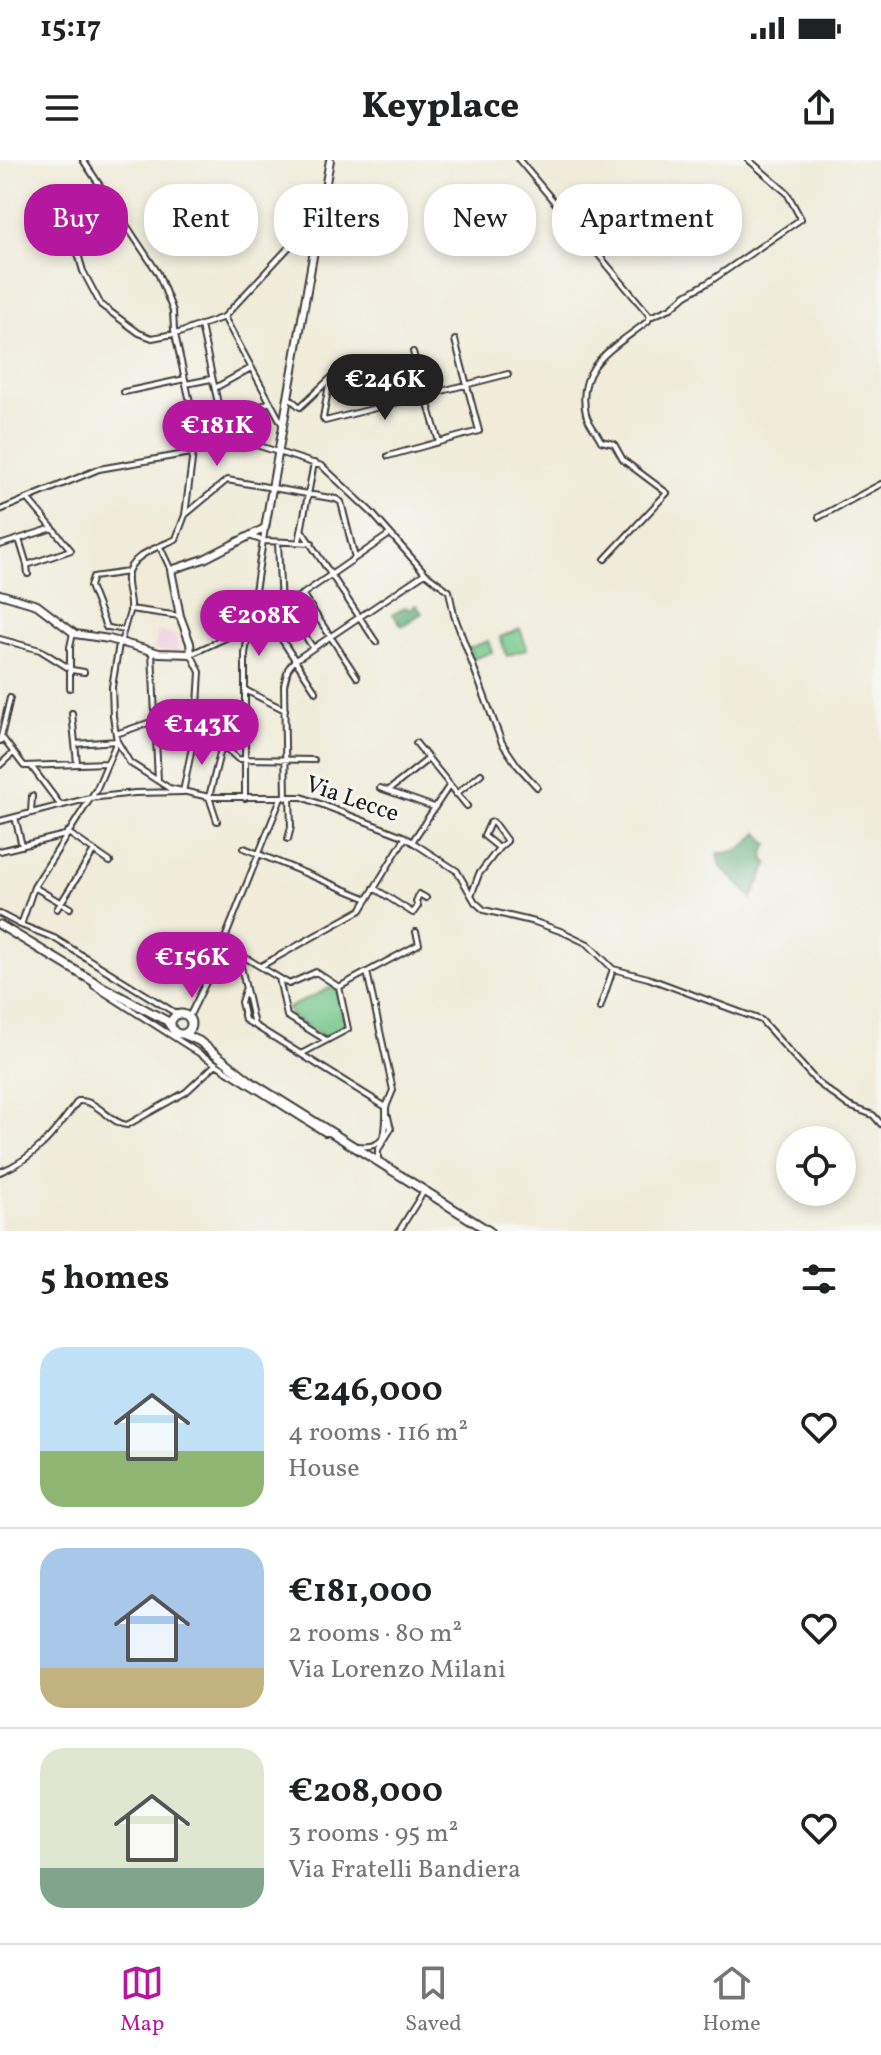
<!DOCTYPE html>
<html lang="en">
<head>
<meta charset="utf-8">
<style>
  :root { --surface:#fff; --page:#f6f6f6; --text:#202124; --muted:#757577; --line:#e0e0e0; --accent:#b5179e }
  body { margin:0; font-family:Vollkorn,serif; background:var(--page); color:var(--text); height:100vh; display:flex; flex-direction:column; font-size:30px; white-space:nowrap }
  * { box-sizing:border-box; margin:0 }
  p { font-size:26px; color:var(--muted) }
  .icon { flex:none; width:44px; height:44px; fill:none; stroke:currentColor; stroke-width:2; stroke-linecap:round; stroke-linejoin:round }
  .map { position:relative; height:1071px; overflow:hidden }
  .sheet { display:flex; flex-direction:column; background:var(--surface); flex:1 }
  .sheet>* { flex:none }
  .hud { position:absolute; left:24px; top:24px; width:834px; height:72px; display:flex; gap:16px }
  .controls { position:absolute; left:776px; top:966px; display:grid; gap:16px }
  .controls a { display:grid; place-items:center; width:80px; height:80px; border-radius:50%; background:var(--surface); box-shadow:0 4px 12px #0003; font-size:40px }
  .price { position:absolute; translate:-50% -68px; padding:0 18px; border-radius:28px; background:var(--accent); color:#fff; font-size:26px; line-height:52px; filter:drop-shadow(0 2px 4px #0008) }
  .price::after { content:''; position:absolute; left:50%; top:48px; width:24px; height:18px; margin-left:-12px; background:inherit; clip-path:polygon(0 0,100% 0,50% 100%) }
  .price.active { background:#222; color:#fff }
  ul { padding:0; list-style:none }
  li { display:flex; align-items:center; gap:24px; height:200px; padding:0 40px }
  li+li { border-top:2px solid var(--line) }
  li span { display:grid; place-items:center; flex:none; width:224px; height:160px; border-radius:24px; color:#555 }
  li>.icon { margin-inline-start:auto }
  span .icon { width:96px; height:96px; fill:#fffc; stroke-width:1 }
  li b { font-size:34px }
  h2 { display:flex; justify-content:space-between; align-items:center; height:96px; padding:0 40px; font-size:34px }
  .pill { padding:0 28px; border-radius:32px; background:var(--surface); box-shadow:0 4px 12px #0003; font-size:28px; line-height:72px }
  .pill.active { background:var(--accent); color:#fff }
  .status { display:flex; justify-content:space-between; align-items:center; height:56px; padding:0 40px; background:var(--surface); direction:ltr }
  .status svg { height:22px; fill:currentColor }
  header { display:flex; justify-content:space-between; align-items:center; height:104px; padding:0 40px; background:var(--surface); font-size:36px; font-weight:800 }
  .dock { display:flex; justify-content:space-around; align-items:center; height:112px; border-top:2px solid var(--line); background:var(--surface); font-size:22px; color:var(--muted) }
  .dock a { display:grid; justify-items:center; gap:4px }
  .dock .active { color:var(--accent) }
  .map>svg:first-child { display:block }
</style>
</head>
<body>
<div class="status"><b>15:17</b><svg viewBox="0 0 49 12"><path d="M0 12V9h3v3zM5 12V6h3v6zM10 12V3h3v9zM15 12V0h3v12zM26 1h20v11H26zM47 4h2v5h-2z"/></svg></div>
<header><svg class="icon" aria-label="menu" viewBox="0 0 24 24"><path d="M4 6h16M4 12h16M4 18h16"/></svg>Keyplace<svg class="icon" aria-label="share" viewBox="0 0 24 24"><path d="M12 15V3M7 8l5-5 5 5M5 13v7h14v-7"/></svg></header>
<div class="map">
<svg width="881" height="1071" viewBox="0 0 881 1071">
  <rect width="100%" height="100%" fill="#f6f6f2"/>
  <filter id="ink" filterUnits="userSpaceOnUse"><feTurbulence type="fractalNoise" baseFrequency=".0125" numOctaves="2"/><feDisplacementMap in="SourceGraphic" scale="16" xChannelSelector="R" yChannelSelector="G"/><feConvolveMatrix kernelMatrix="1 2 1 2 8 2 1 2 1" color-interpolation-filters="sRGB"/></filter>
  <filter id="wash" filterUnits="userSpaceOnUse"><feTurbulence type="fractalNoise" baseFrequency=".006" numOctaves="4" result="noise"/><feDisplacementMap in="SourceGraphic" scale="32" xChannelSelector="R" yChannelSelector="G"/><feGaussianBlur stdDeviation="1.8" result="paint"/><feColorMatrix in="noise" values="0 0 0 0 0 0 0 0 0 0 0 0 0 0 0 0 0 1.4 0 .05"/><feComposite in="paint" operator="in"/></filter>
  <g filter="url(#wash)">
    <rect width="100%" height="100%" fill="#f0ecd9"/>
    <path fill="#f2d0e2" d="M 158,471 L 177,475 L 179,493 L 154,490 Z"/>
    <path fill="#75c78a" stroke="#487253" stroke-width="2" d="M 520,469 L 527,489 L 507,496 L 500,477 Z
      M 488,481 L 492,492 L 473,499 L 469,488 Z
      M 332,827 L 338,830 L 345,867 L 325,877 L 290,855 L 288,848 Z"/>
    <path fill="#60ac76" stroke="#3e6449" stroke-width="2" d="M 416,445 L 422,453 L 402,466 L 393,454 L 406,447 L 409,450 Z
      M 758,673 L 768,684 L 764,692 L 764,700 L 768,704 L 752,738 L 721,707 L 718,693 C 736,694 747,686 758,673 Z"/>
  </g>
  <g filter="url(#ink)">
    <g fill="none" stroke-linecap="round" stroke-linejoin="round">
      <g stroke="#3c3b38" stroke-width="7">
        <path id="pedestrian" d="M 106,467 L 122,470
          M 121,481 L 130,450"/>
      </g>
      <g stroke="#3c3b38" stroke-width="8">
        <path id="minor" d="M 83,0 L 158,113 L 173,151 L 174,170 L 196,269 L 185,355 L 176,379 C 159,387 129,395 127,417 C 126,428 131,439 130,449 L 180,456
          M 519,0 L 650,156 L 648,161 C 616,187 575,204 586,254 C 588,263 597,272 601,281 L 614,284 L 623,300 L 667,333 L 605,399
          M 73,77 L 83,111 L 101,145 L 139,173 L 152,178 L 179,173 L 224,157 L 318,56
          M 224,157 L 282,264
          M 650,157 L 671,148 L 686,135 L 709,122 L 801,59 L 787,33 L 749,0
          M 201,166 L 226,280
          M 413,192 L 439,282
          M 330,219 L 323,258 L 325,261 L 508,214
          M 186,224 L 211,219
          M 215,228 L 251,208
          M 124,232 L 185,219
          M 288,237 L 300,247 L 333,216
          M 223,267 L 269,242
          M 194,277 L 250,283 L 322,306 L 371,352 L 425,413 L 449,431 L 454,455 L 502,583 L 517,605 L 537,627
          M 388,296 L 479,271 L 455,180
          M 28,339 L 71,390 L 27,405 L 28,414
          M 0,350 L 99,309 L 191,293
          M 185,355 L 227,320 L 336,339 L 341,342 L 355,398
          M 819,357 L 881,324
          M 302,371 L 376,482
          M 252,377 L 264,381 L 312,383
          M 19,379 L 27,405
          M 278,382 L 281,447
          M 299,382 L 314,303
          M 0,385 L 53,368
          M 160,387 L 171,410
          M 303,435 L 357,517
          M 106,467 L 90,426 L 93,417 L 128,412
          M 0,479 L 40,490 L 72,510 L 84,512
          M 119,484 L 112,527 L 113,556 L 117,581 L 130,603 L 138,608 L 169,628 L 209,637 L 302,637 L 403,676 L 457,711 L 475,742 L 484,750 L 535,762 L 563,772 L 588,784 L 613,809 L 648,818 L 761,860 L 818,923 L 849,946 L 873,955 L 881,964
          M 313,488 L 300,468 L 282,480 L 316,532
          M 152,492 L 158,621
          M 70,528 L 70,487 L 73,473
          M 245,530 L 285,550
          M 72,553 L 77,603
          M 155,568 L 197,562 L 238,599 L 314,600
          M 116,574 L 154,561
          M 1,576 L 24,606 L 107,603
          M 0,581 L 10,538
          M 416,583 L 467,646
          M 0,605 L 13,593
          M 31,606 L 61,646
          M 380,628 L 434,647
          M 389,630 L 428,599
          M 456,634 L 481,614
          M 245,638 L 245,494 L 265,368
          M 286,638 L 284,525 L 288,509 L 294,501 L 425,413
          M 31,653 L 32,636
          M 15,657 L 22,686
          M 0,661 L 90,638 L 135,633 L 183,632 L 197,562 L 200,512 L 191,494 L 245,469 L 303,434 L 390,374
          M 217,661 L 209,637 L 222,585
          M 67,672 L 110,702
          M 288,679 L 291,667 L 290,637
          M 412,682 L 449,626
          M 244,688 L 368,739
          M 0,691 L 65,675
          M 34,727 L 70,748
          M 374,728 L 413,753 L 418,746 L 416,742 L 419,734 L 426,738
          M 472,733 L 479,714 L 499,688 L 484,676 L 490,663 L 493,662 L 507,681 L 499,688
          M 57,749 L 94,691
          M 0,754 L 21,765 L 34,727 L 97,628 L 117,581 L 75,584
          M 21,765 L 54,778 L 177,854
          M 223,784 L 289,824 L 316,812 L 339,827 L 348,869 L 301,894
          M 238,793 L 254,865 L 386,947
          M 261,806 L 361,750 L 405,678
          M 367,812 L 393,930 L 386,947
          M 279,818 L 287,856 L 326,880
          M 94,826 L 216,904
          M 339,827 L 419,784 L 416,772
          M 245,830 L 241,842 L 245,860 L 252,864
          M 600,848 L 613,809
          M 189,857 L 214,806 L 281,638
          M 357,986 C 389,990 386,970 386,947
          M 378,1000 L 378,990 L 391,969 L 388,957
          M 0,1012 C 37,997 55,972 78,941 C 97,939 109,963 127,965 L 186,932 L 216,904 L 325,973 L 329,973
          M 399,1071 L 424,1031"/>
      </g>
      <g stroke="#3c3b38" stroke-width="10">
        <path id="tertiary" d="M 0,434 L 37,445 L 75,474 L 109,479 L 159,493 L 191,494 L 190,483 L 180,456 L 171,410 L 204,399 L 265,368 L 330,0"/>
      </g>
      <g stroke="#3c3b38" stroke-width="11">
        <path id="secondary" d="M 0,765 L 101,826 L 167,861 L 171,867
          M171 864a10 10 0 1 1 20 0a10 10 0 1 1-20 0Z
          M 183,874 L 199,881 L 254,924 L 489,1071"/>
      </g>
      <use href="#pedestrian" stroke="#fff" stroke-width="3"/>
      <use href="#minor" stroke="#fff" stroke-width="4"/>
      <use href="#tertiary" stroke="#fff" stroke-width="6"/>
      <use href="#secondary" stroke="#fff" stroke-width="7"/>
    </g>
  </g>
  <g text-anchor="middle" dominant-baseline="central" stroke-width="6" stroke-linejoin="round" paint-order="stroke">
    <g font-size="24" fill="#1c1c1c" stroke="#f6f6f2">
      <text transform="translate(352 640) rotate(19)">Via Lecce</text>
    </g>
  </g>
</svg>
<div class="controls">
<a><svg class="icon" aria-label="locate" viewBox="0 0 24 24"><circle cx="12" cy="12" r="6"/><path d="M12 2v4M12 18v4M2 12h4M18 12h4"/></svg></a>
</div>
<b class="price active" style="left:385px;top:262px">€246K</b>
<b class="price" style="left:217px;top:308px">€181K</b>
<b class="price" style="left:259px;top:498px">€208K</b>
<b class="price" style="left:202px;top:607px">€143K</b>
<b class="price" style="left:192px;top:840px">€156K</b>
<div class="hud">
<a class="pill active">Buy</a>
<a class="pill">Rent</a>
<a class="pill">Filters</a>
<a class="pill">New</a>
<a class="pill">Apartment</a>
</div>
</div>
<section class="sheet">
<h2>5 homes<svg class="icon" aria-label="filters" viewBox="0 0 24 24"><path d="M4 7h16M4 17h16"/><circle cx="9" cy="7" r="2"/><circle cx="15" cy="17" r="2"/></svg></h2>
<ul>
<li><span style="background:linear-gradient(#bfe0f5 65%,#8fb573 0)"><svg class="icon" aria-label="home" viewBox="0 0 24 24"><path d="M3 11l9-7 9 7M6 9v11h12V9"/></svg></span><div><b>€246,000</b><p>4 rooms · 116 m²</p><p>House</p></div><svg class="icon" aria-label="heart" viewBox="0 0 24 24"><path d="M12 20l-8-8c-3-5 5-10 8-4 3-6 11-1 8 4z"/></svg></li>
<li><span style="background:linear-gradient(#a9c7e8 75%,#c2b280 0)"><svg class="icon" aria-label="home" viewBox="0 0 24 24"><path d="M3 11l9-7 9 7M6 9v11h12V9"/></svg></span><div><b>€181,000</b><p>2 rooms · 80 m²</p><p>Via Lorenzo Milani</p></div><svg class="icon" aria-label="heart" viewBox="0 0 24 24"><path d="M12 20l-8-8c-3-5 5-10 8-4 3-6 11-1 8 4z"/></svg></li>
<li><span style="background:linear-gradient(#dfe7d0 75%,#7fa58c 0)"><svg class="icon" aria-label="home" viewBox="0 0 24 24"><path d="M3 11l9-7 9 7M6 9v11h12V9"/></svg></span><div><b>€208,000</b><p>3 rooms · 95 m²</p><p>Via Fratelli Bandiera</p></div><svg class="icon" aria-label="heart" viewBox="0 0 24 24"><path d="M12 20l-8-8c-3-5 5-10 8-4 3-6 11-1 8 4z"/></svg></li>
</ul>
</section>
<nav class="dock">
<a class="active"><svg class="icon" aria-label="map" viewBox="0 0 24 24"><path d="M3 6l6-2 6 2 6-2v14l-6 2-6-2-6 2zM9 4v14M15 6v14"/></svg>Map</a>
<a><svg class="icon" aria-label="saved" viewBox="0 0 24 24"><path d="M7 4h10v16l-5-4-5 4z"/></svg>Saved</a>
<a><svg class="icon" aria-label="home" viewBox="0 0 24 24"><path d="M3 11l9-7 9 7M6 9v11h12V9"/></svg>Home</a>
</nav>
</body>
</html>
